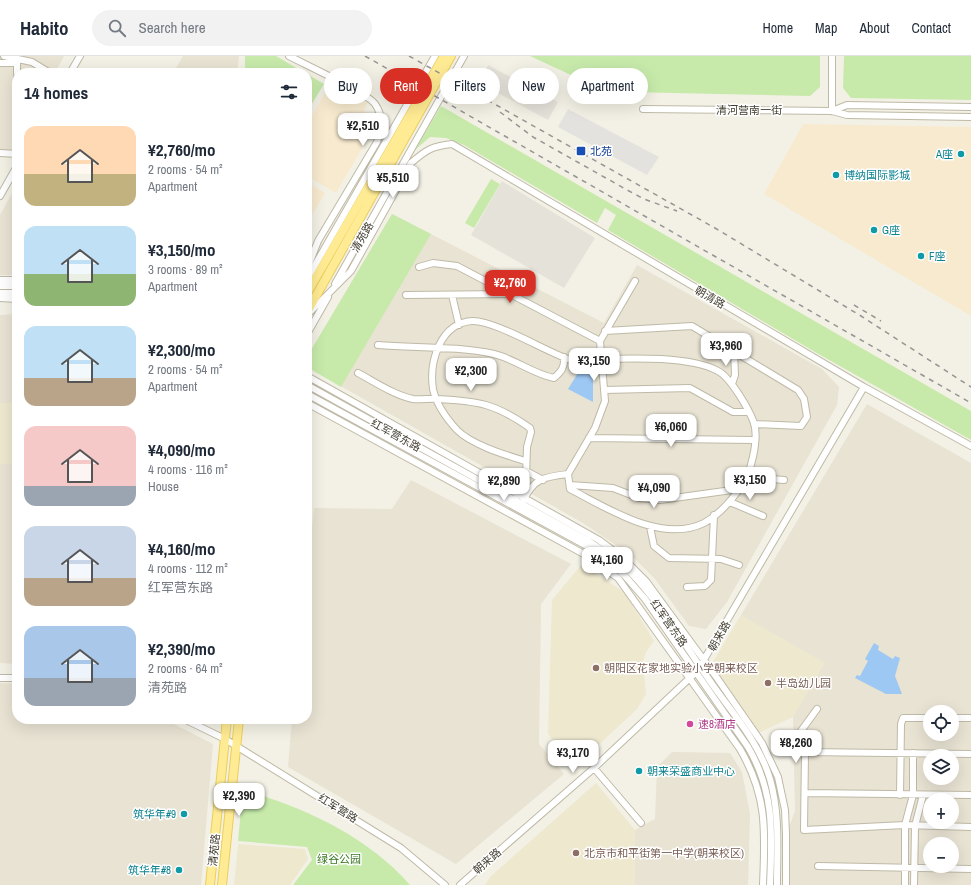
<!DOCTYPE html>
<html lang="en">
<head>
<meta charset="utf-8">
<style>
  :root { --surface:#fff; --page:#f2f2f3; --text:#1f2937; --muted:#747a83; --line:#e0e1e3; --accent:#d93025 }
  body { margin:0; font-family:"Archivo Narrow","Noto Sans SC",sans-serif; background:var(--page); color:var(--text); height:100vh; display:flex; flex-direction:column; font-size:15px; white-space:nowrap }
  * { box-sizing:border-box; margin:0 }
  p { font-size:13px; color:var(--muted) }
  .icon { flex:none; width:22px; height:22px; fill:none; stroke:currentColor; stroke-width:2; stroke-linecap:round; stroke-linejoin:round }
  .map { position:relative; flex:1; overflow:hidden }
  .drawer { position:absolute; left:12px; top:12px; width:300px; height:656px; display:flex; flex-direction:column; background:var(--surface); border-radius:16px; box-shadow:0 4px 16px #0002 }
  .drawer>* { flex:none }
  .banner { position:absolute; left:324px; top:12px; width:380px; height:36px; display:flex; gap:8px }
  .controls { position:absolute; left:923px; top:649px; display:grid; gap:8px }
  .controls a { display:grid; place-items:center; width:36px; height:36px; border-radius:50%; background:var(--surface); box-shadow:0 4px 16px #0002; font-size:20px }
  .price { position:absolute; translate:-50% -34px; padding:0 9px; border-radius:8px; background:#fff; color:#222; font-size:13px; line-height:26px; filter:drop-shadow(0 1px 2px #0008) }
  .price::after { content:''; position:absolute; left:50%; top:24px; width:12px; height:9px; margin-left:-6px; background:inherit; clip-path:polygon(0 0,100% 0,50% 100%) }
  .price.selected { background:var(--accent); color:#fff }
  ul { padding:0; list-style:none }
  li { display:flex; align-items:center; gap:12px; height:100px; padding:0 12px }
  li span { display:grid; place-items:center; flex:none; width:112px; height:80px; border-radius:12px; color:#555 }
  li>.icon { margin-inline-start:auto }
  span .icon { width:48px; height:48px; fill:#fffc; stroke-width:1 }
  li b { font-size:17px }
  h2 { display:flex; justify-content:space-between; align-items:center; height:48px; padding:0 12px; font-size:17px }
  .chip { padding:0 14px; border-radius:18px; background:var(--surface); box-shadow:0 4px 16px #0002; font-size:14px; line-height:36px }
  .chip.selected { background:var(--accent); color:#fff }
  header { display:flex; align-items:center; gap:24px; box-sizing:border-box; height:56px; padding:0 20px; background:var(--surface); border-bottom:1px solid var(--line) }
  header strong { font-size:19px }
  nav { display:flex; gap:22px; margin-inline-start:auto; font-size:14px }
  .search { width:280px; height:36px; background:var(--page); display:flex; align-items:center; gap:10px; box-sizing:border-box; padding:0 14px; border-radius:22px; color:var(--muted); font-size:15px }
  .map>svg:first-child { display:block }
</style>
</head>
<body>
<header>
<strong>Habito</strong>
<div class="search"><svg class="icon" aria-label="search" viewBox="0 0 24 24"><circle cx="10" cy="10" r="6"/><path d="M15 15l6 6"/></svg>Search here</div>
<nav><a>Home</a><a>Map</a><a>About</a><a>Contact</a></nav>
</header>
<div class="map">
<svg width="971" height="829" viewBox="0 0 971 829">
  <rect width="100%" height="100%" fill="#f3f1e5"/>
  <path fill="#e8e3d3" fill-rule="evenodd" d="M 0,0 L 64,0 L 55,17 L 17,17 L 17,87 L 10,101 L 0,101 Z
    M 183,0 L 239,0 L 237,17 L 173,17 Z
    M 17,128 L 17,219 L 0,219 L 0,159 Z
    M 392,158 L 604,267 L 637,209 L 822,313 L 839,331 L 837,349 L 727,546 L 706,573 L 689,570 L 655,523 L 632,500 L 583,467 L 307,311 L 307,301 Z
    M 17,258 L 17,347 L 0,347 L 0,259 Z
    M 867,348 L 971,407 L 971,829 L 790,829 L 789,771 L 795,755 L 793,661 L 802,645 L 741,559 ZM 930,656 L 952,656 L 952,678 L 930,678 ZM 930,700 L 952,700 L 952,722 L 930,722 ZM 930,744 L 952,744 L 952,766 L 930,766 ZM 930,788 L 952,788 L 952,810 L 930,810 Z
    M 0,408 L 17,408 L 17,608 L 0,607 Z
    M 411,424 L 571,508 L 541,548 L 539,688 L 564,718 L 456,808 L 288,711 L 292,663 L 307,663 L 307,522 L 314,452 L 392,453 Z
    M 0,627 L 17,628 L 17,663 L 164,663 L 213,688 L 201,829 L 0,829 Z
    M 672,696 L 730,697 L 742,716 L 750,758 L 748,829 L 635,829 L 635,774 L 655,763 L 657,711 Z"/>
  <path fill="#f7eacf" d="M 331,26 L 367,47 L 364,54 L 371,77 L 336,137 L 307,120 L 307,69 Z
    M 803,68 L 971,71 L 971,260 L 764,138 Z
    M 307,126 L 325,137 L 307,168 Z"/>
  <path fill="#e5e2da" d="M 488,9 L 558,46 L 548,64 L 479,27 Z
    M 502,125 L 595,182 L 564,232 L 471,179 Z"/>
  <path fill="#ede8ce" d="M 0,347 L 17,347 L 17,408 L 0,408 Z
    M 582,508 L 625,537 L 654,585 L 646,596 L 643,606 L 646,638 L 637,653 L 574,712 L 548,678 L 552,544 Z
    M 741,559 L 825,607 L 793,661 L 758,677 L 711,609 Z
    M 596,727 L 635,774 L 635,829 L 485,829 L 490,821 Z
    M 238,788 L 305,793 L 308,803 L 290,829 L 234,829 Z"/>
  <path fill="#c7eaab" d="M 245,0 L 276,0 L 305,17 L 245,17 Z
    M 530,0 L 820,0 L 820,31 L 810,40 L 628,36 L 601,33 Z
    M 844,0 L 971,0 L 971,44 L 851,42 L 843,32 Z
    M 307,18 L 324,28 L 307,56 Z
    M 441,50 L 971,355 L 971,384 L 815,296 L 608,174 L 616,159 L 605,152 L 597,167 L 464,89 L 446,82 L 430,81 L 415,94 Z
    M 491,123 L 500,128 L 474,172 L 465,167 Z
    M 392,158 L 431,178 L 341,331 L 307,311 L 307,301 Z
    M 254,737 C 312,755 370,783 410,829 L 293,829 L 312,804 L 307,791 L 238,785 L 242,743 Z"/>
  <path fill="#e4e2de" d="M 568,53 L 659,101 L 647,119 L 558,71 Z"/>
  <path fill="#9ec8f4" d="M 586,315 L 593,317 L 593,346 L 568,333 L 578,317 Z
    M 874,587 L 879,590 L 878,594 L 893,603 L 895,600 L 900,602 L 895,620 L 902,638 L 886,638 L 855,622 L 857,619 L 860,620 L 868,605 L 865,603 Z"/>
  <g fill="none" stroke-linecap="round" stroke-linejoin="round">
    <g stroke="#bfbaa7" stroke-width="8">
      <path id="minor" d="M 4,0 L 32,6 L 50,17
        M 289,0 C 304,8 369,38 375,48 C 384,60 381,74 377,86 L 318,185 L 307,213
        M 832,0 L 832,55
        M 0,7 L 17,7
        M 17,17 L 17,4
        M 70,17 L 80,0
        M 17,31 L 17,21
        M 643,53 L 832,55 L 847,59 L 971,61
        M 832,55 L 847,49 L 971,51
        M 0,97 L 17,98
        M 0,140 L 17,110
        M 419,211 L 433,207 L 457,210 L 600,285
        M 307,223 L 435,0
        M 0,224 L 17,224
        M 335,228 L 464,0
        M 0,230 L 17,230
        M 0,237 L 17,237
        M 406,239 L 510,238
        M 452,239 L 459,269
        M 0,242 L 17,243
        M 309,257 L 351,215 L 411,107 C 426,94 432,90 452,88 L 864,331 L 971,390
        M 605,275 L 692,270 L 798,334 L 804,343 L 807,361 L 801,370 L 754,368
        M 307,278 L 328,241
        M 378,289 C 416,292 458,290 494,298 C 515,303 533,318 554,322 C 561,316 565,311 564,301
        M 358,317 C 375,326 394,339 413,343 C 421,344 430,342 438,343 C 479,345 496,348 530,372 L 531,376 L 527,391 L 526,422 L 517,440
        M 307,320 L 599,484 L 623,502 L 646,525 L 717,622 L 762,687 L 778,721 L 785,754 L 786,778 L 786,829
        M 732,328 L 735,319 L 734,295
        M 307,329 L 587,484 C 602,494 619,504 631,517 C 660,547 686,591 710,625 C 732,657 759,686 770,723 C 780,758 777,793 777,829
        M 604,334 L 690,332 L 733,356 L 748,356
        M 307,338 L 585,489 L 608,504 L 625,520 L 645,543 L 748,691 C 775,737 772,778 770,829
        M 307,347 L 582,497 L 618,522 L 740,693 C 768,741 765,776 763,829
        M 589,382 L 754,384
        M 525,405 C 506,399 472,389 457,374 C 447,363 436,348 433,333 C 429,306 440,267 472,265 C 494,264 545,295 568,303 C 577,306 590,303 600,303 C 632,302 690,300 718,315 C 730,321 749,353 754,367 C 759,383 751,418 741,431 C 731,445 719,459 704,467 C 661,488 607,452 570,433 L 568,418
        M 526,415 L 543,424
        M 747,421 L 784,424
        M 570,429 L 613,432 L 639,442 L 660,444 L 739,433
        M 523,445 C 534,422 544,421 568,418 L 595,372 L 605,345 L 600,285 L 635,225
        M 730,446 L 763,460
        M 650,471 L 654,490 L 669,502 L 721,503 L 739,509
        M 687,531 L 705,530 L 711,524 L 714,459
        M 702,607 L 864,331
        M 0,622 L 17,622
        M 817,653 L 801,675 L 805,696 L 804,774 L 905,769 L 971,771
        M 952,662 L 971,662
        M 184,663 L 225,683 L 401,792 L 445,829
        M 805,696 L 971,698
        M 594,712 L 641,767
        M 805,737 L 971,739
        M 900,739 L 901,668 L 903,662 L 930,662
        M 818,810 L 971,813
        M 460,829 L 594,712 L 693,619
        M 905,829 L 905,769 L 913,739 L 913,697
        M 914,829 L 915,770 L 923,739"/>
    </g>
    <g stroke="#eace5d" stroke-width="10">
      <path id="major" d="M 307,237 L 444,0
        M 307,256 L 451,0
        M 210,829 L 227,663
        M 222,829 L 239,663"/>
    </g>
    <use href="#minor" stroke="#fff" stroke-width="6"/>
    <use href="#major" stroke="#ffeb93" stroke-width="8"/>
    <path stroke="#959595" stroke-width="1.5" stroke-dasharray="5 5" stroke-linecap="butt" d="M 365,0 L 971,347
      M 409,0 L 715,172 L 861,260 L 971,331
      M 500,56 L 533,81 L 629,135 L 644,143 L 677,155
      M 854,249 L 881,265"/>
  </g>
  <rect fill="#1a4fb4" stroke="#fff" stroke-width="1.5" x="576" y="90" width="10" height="10" rx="2"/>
  <g fill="#0f9aa8" stroke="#fff" stroke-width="1.5">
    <circle cx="961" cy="98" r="4"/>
    <circle cx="836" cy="119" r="4"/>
    <circle cx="874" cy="174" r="4"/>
    <circle cx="921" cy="200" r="4"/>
    <circle cx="639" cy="715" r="4"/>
    <circle cx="184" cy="758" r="4"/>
    <circle cx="179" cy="814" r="4"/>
  </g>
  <g fill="#8d6e63" stroke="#fff" stroke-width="1.5">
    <circle cx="596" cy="612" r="4"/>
    <circle cx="768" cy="627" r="4"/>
    <circle cx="576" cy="797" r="4"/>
  </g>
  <circle fill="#d1479c" stroke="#fff" stroke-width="1.5" cx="690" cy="668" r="4"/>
  <g text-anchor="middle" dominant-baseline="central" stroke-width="3" stroke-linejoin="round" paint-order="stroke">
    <g font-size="11" fill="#464134" stroke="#fff">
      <text x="749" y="54">清河营南一街</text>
      <text transform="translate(362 181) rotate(-60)">清苑路</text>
      <text transform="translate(710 241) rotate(30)">朝清路</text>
      <text transform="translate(396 379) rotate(29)">红军营东路</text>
      <text transform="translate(669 567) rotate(55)">红军营东路</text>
      <text transform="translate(719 580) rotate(-60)">朝来路</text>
      <text transform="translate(338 752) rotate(32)">红军营路</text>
      <text transform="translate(214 794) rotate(-84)">清苑路</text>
      <text transform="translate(487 805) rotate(-41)">朝来路</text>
    </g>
    <g font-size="11" fill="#164399" stroke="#fff" text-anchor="start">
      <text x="590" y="95">北苑</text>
    </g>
    <g font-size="11" fill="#0d838f" stroke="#fff" text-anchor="start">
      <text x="953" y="98" text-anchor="end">A座</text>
      <text x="844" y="119">博纳国际影城</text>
      <text x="882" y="174">G座</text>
      <text x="929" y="200">F座</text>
      <text x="647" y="715">朝来荣盛商业中心</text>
      <text x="176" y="758" text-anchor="end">筑华年#9</text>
      <text x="171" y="814" text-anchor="end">筑华年#8</text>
    </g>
    <g font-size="11" fill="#785e54" stroke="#fff" text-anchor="start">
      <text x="604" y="612">朝阳区花家地实验小学朝来校区</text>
      <text x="776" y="627">半岛幼儿园</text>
      <text x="584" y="797">北京市和平街第一中学(朝来校区)</text>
    </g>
    <g font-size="11" fill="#b23c85" stroke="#fff" text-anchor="start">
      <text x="698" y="668">速8酒店</text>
    </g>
    <g font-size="11" fill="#3c7b25" stroke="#fff">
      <text x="339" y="803">绿谷公园</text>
    </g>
  </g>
</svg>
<div class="controls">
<a><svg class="icon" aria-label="locate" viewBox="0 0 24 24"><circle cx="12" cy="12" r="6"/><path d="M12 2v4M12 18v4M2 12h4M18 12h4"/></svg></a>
<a><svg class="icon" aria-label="layers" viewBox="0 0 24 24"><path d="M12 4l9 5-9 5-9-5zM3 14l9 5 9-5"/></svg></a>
<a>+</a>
<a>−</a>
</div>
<b class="price" style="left:363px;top:91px">¥2,510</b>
<b class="price" style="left:393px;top:143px">¥5,510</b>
<b class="price selected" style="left:510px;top:248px">¥2,760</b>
<b class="price" style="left:726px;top:311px">¥3,960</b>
<b class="price" style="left:594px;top:326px">¥3,150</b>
<b class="price" style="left:471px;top:336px">¥2,300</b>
<b class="price" style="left:671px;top:392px">¥6,060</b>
<b class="price" style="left:750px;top:445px">¥3,150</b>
<b class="price" style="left:504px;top:446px">¥2,890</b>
<b class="price" style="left:654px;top:453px">¥4,090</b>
<b class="price" style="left:607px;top:525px">¥4,160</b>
<b class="price" style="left:796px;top:708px">¥8,260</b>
<b class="price" style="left:573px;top:718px">¥3,170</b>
<b class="price" style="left:239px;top:761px">¥2,390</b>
<div class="banner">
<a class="chip">Buy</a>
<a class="chip selected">Rent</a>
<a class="chip">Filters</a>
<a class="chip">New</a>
<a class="chip">Apartment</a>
</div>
<section class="drawer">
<h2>14 homes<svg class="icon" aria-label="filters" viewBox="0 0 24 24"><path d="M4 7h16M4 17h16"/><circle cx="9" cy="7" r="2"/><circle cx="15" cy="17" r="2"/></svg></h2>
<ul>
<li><span style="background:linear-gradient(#ffd9b3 60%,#c2b280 0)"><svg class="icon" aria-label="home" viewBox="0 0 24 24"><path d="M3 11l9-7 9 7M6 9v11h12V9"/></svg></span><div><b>¥2,760/mo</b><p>2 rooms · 54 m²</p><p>Apartment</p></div></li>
<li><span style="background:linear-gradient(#bfe0f5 60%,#8fb573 0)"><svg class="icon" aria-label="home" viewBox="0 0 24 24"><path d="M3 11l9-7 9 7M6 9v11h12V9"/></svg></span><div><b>¥3,150/mo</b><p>3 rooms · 89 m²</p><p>Apartment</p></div></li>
<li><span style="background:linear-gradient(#bfe0f5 65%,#b9a48a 0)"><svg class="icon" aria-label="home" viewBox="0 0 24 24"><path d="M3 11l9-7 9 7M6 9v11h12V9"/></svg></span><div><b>¥2,300/mo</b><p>2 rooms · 54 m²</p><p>Apartment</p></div></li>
<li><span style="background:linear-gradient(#f6c9c9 75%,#9aa5b1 0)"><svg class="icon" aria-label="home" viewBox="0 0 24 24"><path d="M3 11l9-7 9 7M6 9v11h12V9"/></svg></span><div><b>¥4,090/mo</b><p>4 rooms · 116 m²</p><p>House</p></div></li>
<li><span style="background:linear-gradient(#c9d6e8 65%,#b9a48a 0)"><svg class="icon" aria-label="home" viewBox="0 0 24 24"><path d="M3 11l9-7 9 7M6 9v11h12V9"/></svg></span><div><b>¥4,160/mo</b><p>4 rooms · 112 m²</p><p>红军营东路</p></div></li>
<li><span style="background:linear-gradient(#a9c7e8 65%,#9aa5b1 0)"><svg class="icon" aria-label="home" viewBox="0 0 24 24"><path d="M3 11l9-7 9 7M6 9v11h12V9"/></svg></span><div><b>¥2,390/mo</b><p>2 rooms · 64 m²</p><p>清苑路</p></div></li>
</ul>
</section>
</div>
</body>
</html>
